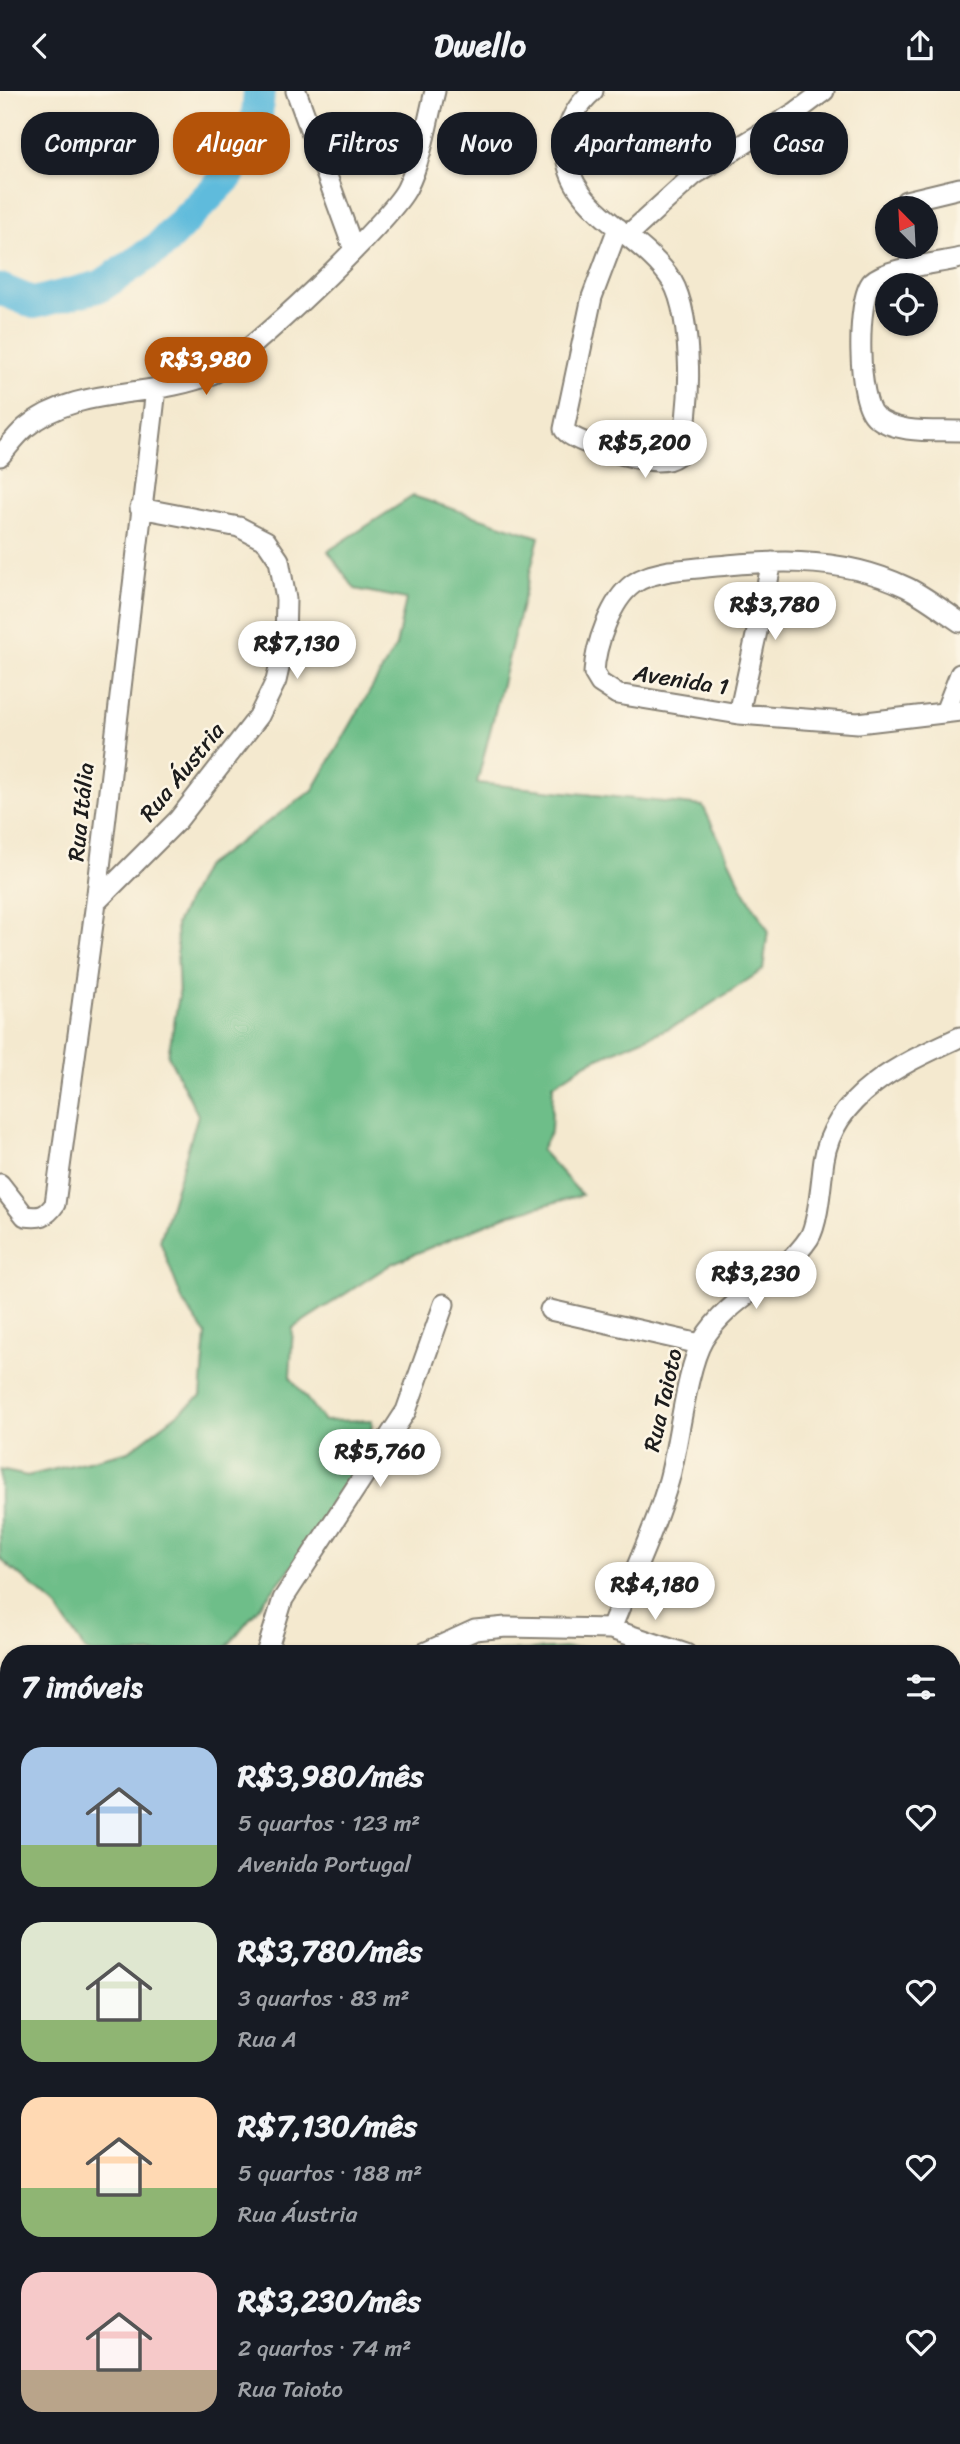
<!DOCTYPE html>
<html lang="pt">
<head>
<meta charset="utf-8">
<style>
  :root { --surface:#171b24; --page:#20242c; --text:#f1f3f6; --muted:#9ea1a6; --accent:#b45309 }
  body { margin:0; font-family:Sriracha,sans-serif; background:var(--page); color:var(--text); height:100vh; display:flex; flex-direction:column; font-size:26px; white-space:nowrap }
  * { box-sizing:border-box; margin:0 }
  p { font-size:23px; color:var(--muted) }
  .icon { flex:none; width:38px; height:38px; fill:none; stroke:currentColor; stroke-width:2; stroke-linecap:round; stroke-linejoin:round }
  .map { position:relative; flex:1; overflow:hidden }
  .drawer { position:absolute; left:0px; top:1554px; width:961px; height:800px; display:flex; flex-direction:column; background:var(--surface); border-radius:28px 28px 0 0; box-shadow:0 2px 5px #0004 }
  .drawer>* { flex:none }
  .hud { position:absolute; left:21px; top:21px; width:919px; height:63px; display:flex; gap:14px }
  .needle { width:46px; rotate:336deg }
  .fabs { position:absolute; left:875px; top:105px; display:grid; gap:14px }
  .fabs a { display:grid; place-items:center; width:63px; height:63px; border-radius:50%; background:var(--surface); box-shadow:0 2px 5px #0004; font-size:35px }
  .price { position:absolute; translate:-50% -60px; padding:0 16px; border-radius:24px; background:#fff; color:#222; font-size:23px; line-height:46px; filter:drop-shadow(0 2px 4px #0008) }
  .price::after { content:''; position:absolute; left:50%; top:42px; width:21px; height:16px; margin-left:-10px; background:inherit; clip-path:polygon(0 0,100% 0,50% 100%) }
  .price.on { background:var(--accent); color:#fff }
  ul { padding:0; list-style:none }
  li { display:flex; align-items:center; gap:21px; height:175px; padding:0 21px }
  li span { display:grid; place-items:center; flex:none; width:196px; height:140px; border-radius:21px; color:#555 }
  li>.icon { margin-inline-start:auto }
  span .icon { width:84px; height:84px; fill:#fffc; stroke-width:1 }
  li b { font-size:30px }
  h2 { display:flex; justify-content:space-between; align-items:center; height:84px; padding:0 21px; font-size:30px }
  .chip { padding:0 24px; border-radius:28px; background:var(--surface); box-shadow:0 2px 5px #0004; font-size:24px; line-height:63px }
  .chip.on { background:var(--accent); color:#fff }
  header { display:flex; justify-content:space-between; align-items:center; height:91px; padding:0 21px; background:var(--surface); font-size:32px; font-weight:700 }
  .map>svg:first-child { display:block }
</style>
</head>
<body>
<header><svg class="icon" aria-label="back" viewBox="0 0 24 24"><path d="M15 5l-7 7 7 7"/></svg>Dwello<svg class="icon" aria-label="share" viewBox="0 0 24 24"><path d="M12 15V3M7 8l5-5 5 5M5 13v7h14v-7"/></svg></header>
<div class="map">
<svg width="960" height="2353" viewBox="0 0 960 2353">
  <rect width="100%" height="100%" fill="#fcf5e5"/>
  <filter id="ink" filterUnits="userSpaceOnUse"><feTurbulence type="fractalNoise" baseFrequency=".0143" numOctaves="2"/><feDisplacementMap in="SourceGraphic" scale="14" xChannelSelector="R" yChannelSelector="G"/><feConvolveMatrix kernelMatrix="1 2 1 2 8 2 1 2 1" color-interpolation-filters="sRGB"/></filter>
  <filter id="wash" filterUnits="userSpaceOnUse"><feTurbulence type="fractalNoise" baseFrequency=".00686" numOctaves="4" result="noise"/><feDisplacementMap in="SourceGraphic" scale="28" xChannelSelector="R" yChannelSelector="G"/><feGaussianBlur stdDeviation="1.57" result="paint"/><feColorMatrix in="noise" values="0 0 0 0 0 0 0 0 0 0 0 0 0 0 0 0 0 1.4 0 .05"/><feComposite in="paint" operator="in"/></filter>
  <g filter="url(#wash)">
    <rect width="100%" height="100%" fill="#f4e9cf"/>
    <path fill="#6ebe89" stroke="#456d52" stroke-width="2" d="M 413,405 L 539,446 L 477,692 L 703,715 L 744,800 L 768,839 L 763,879 L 683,931 L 587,972 L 553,994 L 551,1040 L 541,1059 L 582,1104 L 508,1124 L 393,1172 L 293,1237 L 290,1286 L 324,1330 L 372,1329 L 369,1370 L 311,1452 L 221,1563 L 92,1563 L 85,1559 L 55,1514 L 0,1468 L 0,1379 L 27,1385 L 129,1360 L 201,1305 L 206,1244 L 183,1211 L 160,1150 L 198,1024 L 168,964 L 179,905 L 176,833 L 204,776 L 313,699 L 396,555 L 406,508 L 355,498 L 328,460 Z
      M 641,1554 L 641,1563 L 486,1563 L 489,1561 Z
      M 952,1746 C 960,1768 960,1822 956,1847 L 952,1850 Z
      M 0,1774 L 9,1784 L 9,1817 L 0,1824 Z
      M 9,1982 L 9,2345 L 39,2345 L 31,2353 L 0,2353 L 0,1984 Z
      M 123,2345 L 609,2345 L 602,2353 L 113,2353 Z"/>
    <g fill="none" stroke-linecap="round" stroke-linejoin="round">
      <path stroke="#5ebbdc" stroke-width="32" d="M 0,198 L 34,212 L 101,195 L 159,156 L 229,84 L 257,25 L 259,0"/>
    </g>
  </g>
  <g filter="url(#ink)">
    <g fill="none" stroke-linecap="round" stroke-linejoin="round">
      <g stroke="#888276" stroke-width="23">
        <path id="minor" d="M 296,0 L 354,159
          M 593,0 C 578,13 567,31 566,50 C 560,118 641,140 672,190 C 693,225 693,326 678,364 C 671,369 666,370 657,370 C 640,369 570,352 564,338 L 592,206 L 618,137
          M 906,110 L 960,97
          M 628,144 L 694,84 L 796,21 L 824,0
          M 960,167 C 939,173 887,176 872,191 C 856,208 857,312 876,326 C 897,343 934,339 960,340
          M 0,365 C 8,356 16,345 25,337 C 76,294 153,308 212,283 C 243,271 393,127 407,97 C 422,67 427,32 435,0
          M 960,531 C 942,519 925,505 906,496 C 830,459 750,472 669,480 C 656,483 644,485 633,493 C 611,509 595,555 594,582 L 600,592 L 617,603 L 739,623 L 858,632 L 960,620
          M 945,621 L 960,583
          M 739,623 L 772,471
          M 96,811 L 178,729 L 259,625 L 276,590 L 285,551 L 286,508 L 279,469 L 266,450 L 239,436 L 140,417
          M 0,1093 L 25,1125 C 40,1127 46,1126 55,1113 L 96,811 L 156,298
          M 550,1219 L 700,1253
          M 611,1538 C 630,1489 655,1439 669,1389 C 679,1353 686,1278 703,1249 C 730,1204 781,1189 809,1147 C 819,1131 821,1089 824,1069 C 834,1002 906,971 960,946
          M 266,1563 L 283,1508 L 406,1320 L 444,1213
          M 422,1563 L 475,1539 L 506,1536 L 611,1538 L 686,1563
          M 952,1610 L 960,1611
          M 0,1746 L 9,1752
          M 0,1853 L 9,1849
          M 952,1894 L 960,1873
          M 774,2353 L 777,2345"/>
      </g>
      <use href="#minor" stroke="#fff" stroke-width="19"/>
    </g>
  </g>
  <g text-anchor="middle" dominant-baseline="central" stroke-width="5" stroke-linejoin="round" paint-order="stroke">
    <g font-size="23" fill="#1c1c1c" stroke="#fcf5e5">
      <text transform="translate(681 589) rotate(9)">Avenida 1</text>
      <text transform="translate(182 681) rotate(-51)">Rua Áustria</text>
      <text transform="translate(81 721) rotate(-84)">Rua Itália</text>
      <text transform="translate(663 1309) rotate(-77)">Rua Taioto</text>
    </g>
  </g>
</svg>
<div class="fabs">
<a><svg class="needle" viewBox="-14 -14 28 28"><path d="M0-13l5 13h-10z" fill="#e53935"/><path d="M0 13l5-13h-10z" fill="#9ea1a6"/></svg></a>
<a><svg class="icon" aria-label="locate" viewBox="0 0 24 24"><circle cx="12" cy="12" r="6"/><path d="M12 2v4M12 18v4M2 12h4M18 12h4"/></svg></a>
</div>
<b class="price on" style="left:206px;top:306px">R$3,980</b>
<b class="price" style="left:645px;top:389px">R$5,200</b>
<b class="price" style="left:775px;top:551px">R$3,780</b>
<b class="price" style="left:297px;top:590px">R$7,130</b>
<b class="price" style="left:756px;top:1220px">R$3,230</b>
<b class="price" style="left:380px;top:1398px">R$5,760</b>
<b class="price" style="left:655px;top:1531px">R$4,180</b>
<div class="hud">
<a class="chip">Comprar</a>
<a class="chip on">Alugar</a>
<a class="chip">Filtros</a>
<a class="chip">Novo</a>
<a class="chip">Apartamento</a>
<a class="chip">Casa</a>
</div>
<section class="drawer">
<h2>7 imóveis<svg class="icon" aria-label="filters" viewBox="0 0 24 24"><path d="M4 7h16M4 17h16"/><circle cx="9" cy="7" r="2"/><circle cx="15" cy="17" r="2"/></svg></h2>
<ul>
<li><span style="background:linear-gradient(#a9c7e8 70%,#8fb573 0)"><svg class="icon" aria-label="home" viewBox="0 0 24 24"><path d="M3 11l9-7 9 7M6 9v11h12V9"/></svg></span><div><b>R$3,980/mês</b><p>5 quartos · 123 m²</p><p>Avenida Portugal</p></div><svg class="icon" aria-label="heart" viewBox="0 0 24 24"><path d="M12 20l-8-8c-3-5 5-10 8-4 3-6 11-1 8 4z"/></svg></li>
<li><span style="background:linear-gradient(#dfe7d0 70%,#8fb573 0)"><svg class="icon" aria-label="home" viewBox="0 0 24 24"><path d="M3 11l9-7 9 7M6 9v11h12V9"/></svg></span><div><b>R$3,780/mês</b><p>3 quartos · 83 m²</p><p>Rua A</p></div><svg class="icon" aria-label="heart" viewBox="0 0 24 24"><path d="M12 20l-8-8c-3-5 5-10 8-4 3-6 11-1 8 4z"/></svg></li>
<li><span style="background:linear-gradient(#ffd9b3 65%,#8fb573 0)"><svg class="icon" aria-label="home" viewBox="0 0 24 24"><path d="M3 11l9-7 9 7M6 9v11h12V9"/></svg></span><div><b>R$7,130/mês</b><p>5 quartos · 188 m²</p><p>Rua Áustria</p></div><svg class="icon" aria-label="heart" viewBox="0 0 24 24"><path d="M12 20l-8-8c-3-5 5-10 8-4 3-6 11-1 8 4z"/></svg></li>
<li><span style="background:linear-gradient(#f6c9c9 70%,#b9a48a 0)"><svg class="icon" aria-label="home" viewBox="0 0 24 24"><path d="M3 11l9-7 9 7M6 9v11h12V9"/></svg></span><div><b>R$3,230/mês</b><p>2 quartos · 74 m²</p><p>Rua Taioto</p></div><svg class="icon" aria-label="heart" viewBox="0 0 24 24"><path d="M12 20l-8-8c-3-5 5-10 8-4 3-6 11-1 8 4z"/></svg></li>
</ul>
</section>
</div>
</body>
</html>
